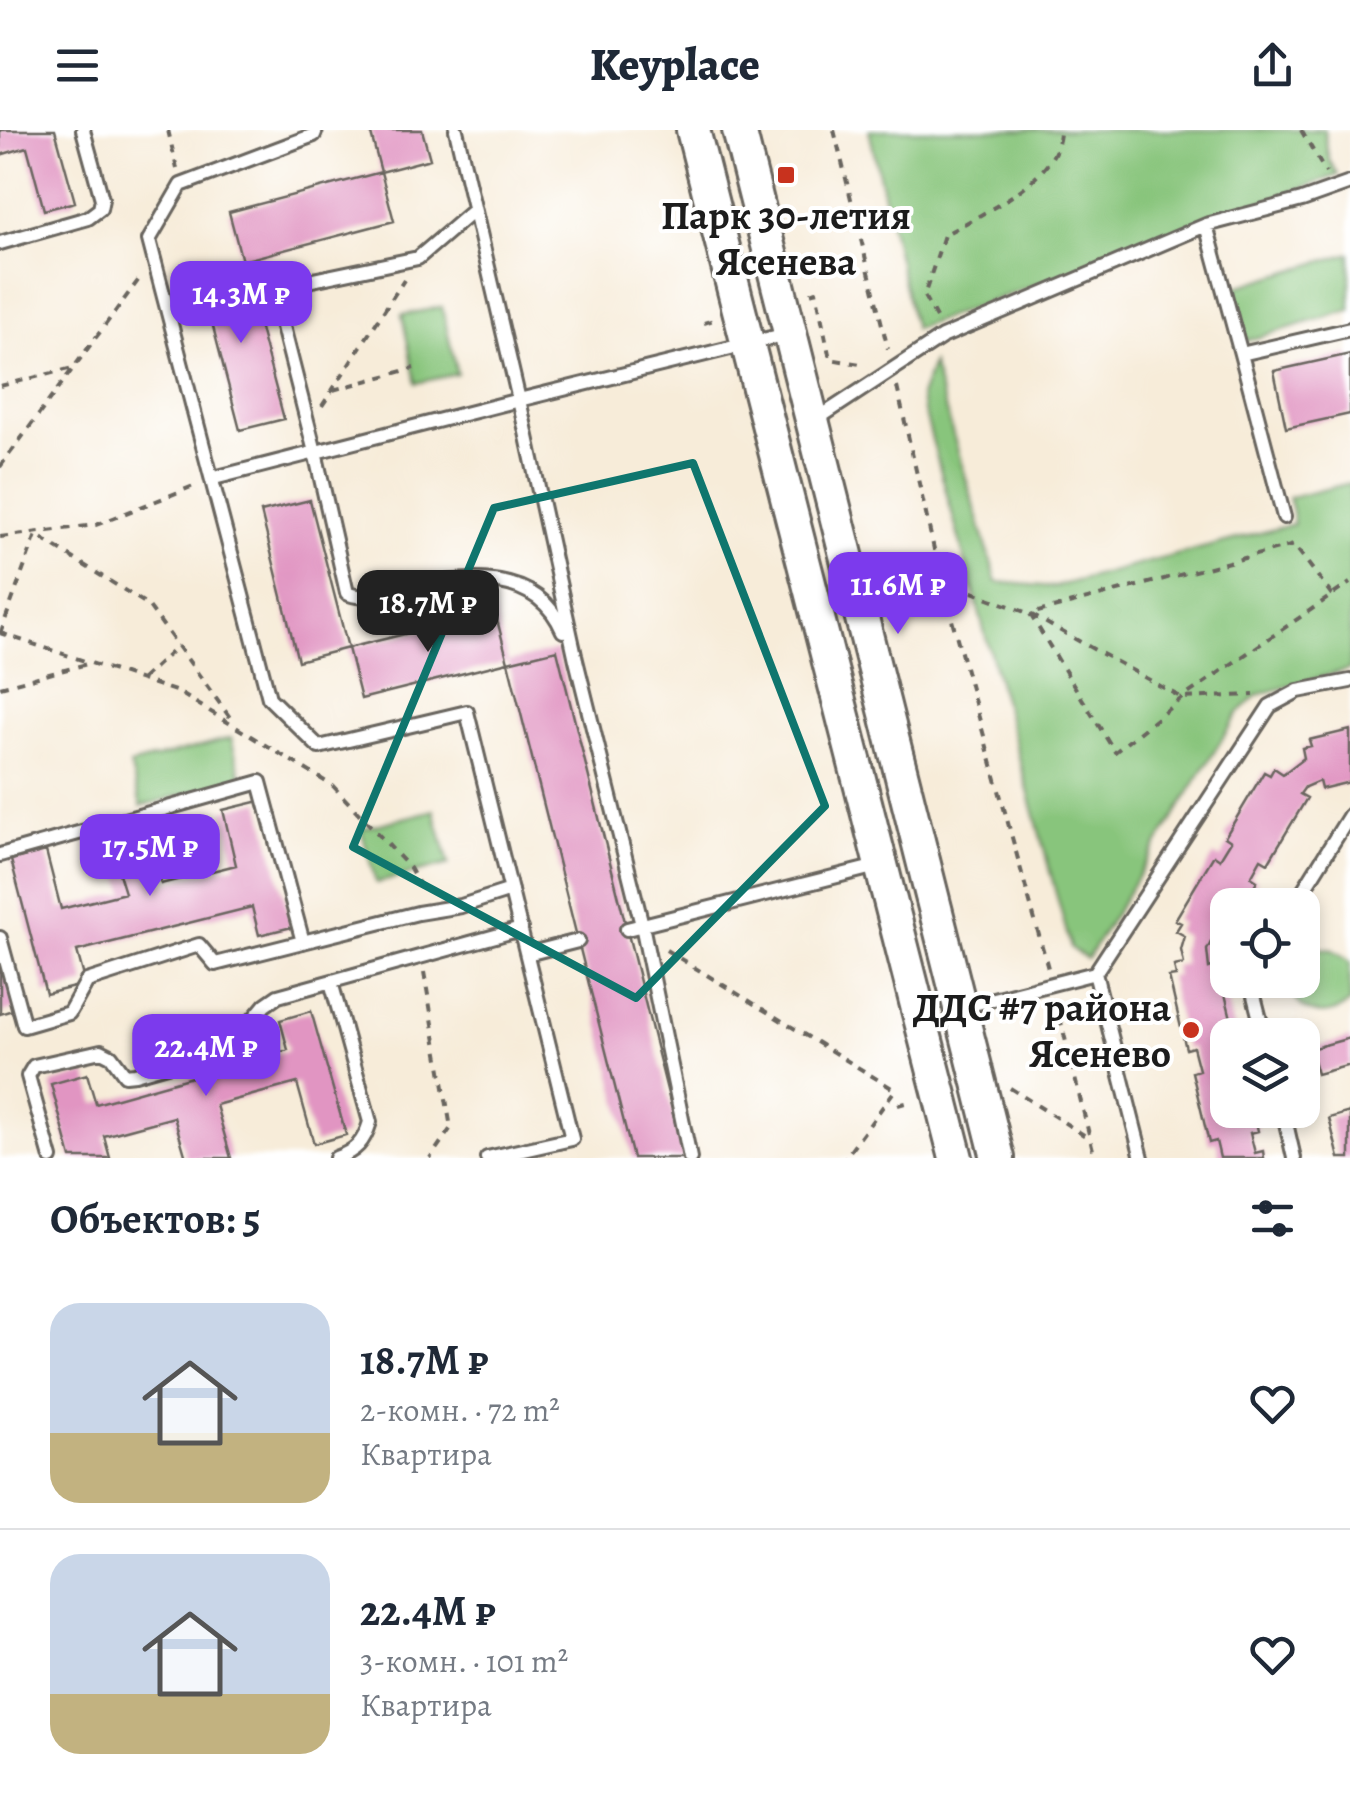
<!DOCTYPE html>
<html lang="ru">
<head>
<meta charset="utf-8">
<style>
  :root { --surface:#fff; --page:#f2f2f3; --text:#1f2937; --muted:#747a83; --line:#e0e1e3; --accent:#7c3aed }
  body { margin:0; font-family:Alegreya,serif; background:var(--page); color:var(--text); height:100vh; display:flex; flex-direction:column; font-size:38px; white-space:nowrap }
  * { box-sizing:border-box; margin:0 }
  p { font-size:32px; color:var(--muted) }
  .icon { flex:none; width:55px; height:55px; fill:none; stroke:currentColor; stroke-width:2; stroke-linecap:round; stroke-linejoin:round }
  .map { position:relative; height:1028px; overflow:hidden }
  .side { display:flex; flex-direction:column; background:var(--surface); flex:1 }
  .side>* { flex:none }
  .tools { position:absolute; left:1210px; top:758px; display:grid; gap:20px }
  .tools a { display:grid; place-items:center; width:110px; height:110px; border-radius:20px; background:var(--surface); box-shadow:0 5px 15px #0003; font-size:50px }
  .price { position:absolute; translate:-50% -85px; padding:0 22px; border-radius:20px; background:var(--accent); color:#fff; font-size:32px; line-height:65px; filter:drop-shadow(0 2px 5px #0008) }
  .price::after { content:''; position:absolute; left:50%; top:60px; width:30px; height:22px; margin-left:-15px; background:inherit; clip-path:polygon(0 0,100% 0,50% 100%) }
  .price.selected { background:#222; color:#fff }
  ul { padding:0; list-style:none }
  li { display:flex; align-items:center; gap:30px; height:250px; padding:0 50px }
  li+li { border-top:2px solid var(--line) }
  li span { display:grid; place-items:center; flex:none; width:280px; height:200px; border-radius:30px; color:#555 }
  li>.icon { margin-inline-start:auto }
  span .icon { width:120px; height:120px; fill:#fffc; stroke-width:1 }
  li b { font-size:42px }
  h2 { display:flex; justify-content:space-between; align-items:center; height:120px; padding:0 50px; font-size:42px }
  header { display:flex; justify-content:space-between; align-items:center; height:130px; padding:0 50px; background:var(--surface); font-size:45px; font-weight:800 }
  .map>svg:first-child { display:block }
</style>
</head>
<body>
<header><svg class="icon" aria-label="menu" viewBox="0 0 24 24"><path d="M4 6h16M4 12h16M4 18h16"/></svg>Keyplace<svg class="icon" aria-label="share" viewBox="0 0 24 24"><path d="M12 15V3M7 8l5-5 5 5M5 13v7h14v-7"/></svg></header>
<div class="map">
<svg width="1350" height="1028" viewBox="0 0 1350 1028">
  <rect width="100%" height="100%" fill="#fff"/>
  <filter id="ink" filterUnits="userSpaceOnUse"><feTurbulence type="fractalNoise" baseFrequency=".01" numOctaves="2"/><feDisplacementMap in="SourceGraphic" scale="20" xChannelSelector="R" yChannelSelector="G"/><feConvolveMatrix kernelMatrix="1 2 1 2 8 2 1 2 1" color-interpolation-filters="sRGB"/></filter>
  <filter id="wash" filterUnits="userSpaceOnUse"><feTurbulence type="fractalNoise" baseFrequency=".0048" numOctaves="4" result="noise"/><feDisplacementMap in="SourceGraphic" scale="40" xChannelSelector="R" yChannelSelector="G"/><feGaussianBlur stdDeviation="2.25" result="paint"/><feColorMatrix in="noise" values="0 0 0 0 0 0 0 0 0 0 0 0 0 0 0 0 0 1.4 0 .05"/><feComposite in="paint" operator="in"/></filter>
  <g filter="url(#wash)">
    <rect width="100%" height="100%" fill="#f7ecd9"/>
    <path fill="#88c57b" stroke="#52704c" stroke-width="2.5" d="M 869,0 L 1324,0 L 1329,30 L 1338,45 L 914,199 Z
      M 1350,123 L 1350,180 L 1246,211 L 1230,159 Z
      M 442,177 L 457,244 L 416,253 L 402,185 Z
      M 932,234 L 997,452 L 1054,457 L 1294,394 L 1289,368 L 1350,353 L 1350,539 L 1257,565 L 1238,583 L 1087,829 L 1071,818 L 920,266 Z
      M 231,608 L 242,649 L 141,676 L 130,635 Z
      M 434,680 L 449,734 L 376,753 L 361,699 Z
      M 1319,818 L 1333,820 L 1350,832 L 1350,872 C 1326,894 1292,884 1290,850 L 1302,850 L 1303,826 Z"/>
    <g id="blocks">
      <path fill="#e195c2" d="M 0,0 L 55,0 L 75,72 L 44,80 L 27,17 L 0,25 Z
        M 370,0 L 422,0 L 430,29 L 381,42 Z
        M 381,42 L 394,91 L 242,131 L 229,82 Z
        M 242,131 L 284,289 L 240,300 L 199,143 Z
        M 1350,224 L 1350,284 L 1286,298 L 1274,241 Z
        M 310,370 L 348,518 L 298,531 L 261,382 Z
        M 495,482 L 508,532 L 361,569 L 348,518 Z
        M 557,520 L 684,1028 L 633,1028 L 578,811 L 508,532 Z
        M 1350,600 L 1350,652 L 1321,659 L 1319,651 L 1305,657 L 1300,664 L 1307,668 L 1268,733 L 1261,729 L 1251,747 L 1257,751 L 1243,775 L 1228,775 L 1228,801 L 1218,816 L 1211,812 L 1207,820 L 1209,838 L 1218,835 L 1235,905 L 1228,905 L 1227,909 L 1228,980 L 1253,980 L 1258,1001 L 1250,1003 L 1255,1023 L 1263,1021 L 1264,1028 L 1220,1028 L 1216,1011 L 1209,1013 L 1192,942 L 1199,940 L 1193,917 L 1186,919 L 1169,847 L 1176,846 L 1174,836 L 1184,834 L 1181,820 L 1185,806 L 1176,801 L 1181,793 L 1175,790 L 1214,725 L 1220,729 L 1231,711 L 1225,707 L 1264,642 L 1270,645 L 1274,638 L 1283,644 L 1304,628 L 1302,618 L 1311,616 L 1309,610 Z
        M 260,671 L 292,797 L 259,805 L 252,777 L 77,821 L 86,854 L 46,864 L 11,730 L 46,721 L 61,779 L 125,763 L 112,721 L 149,712 L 161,754 L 236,735 L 223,680 Z
        M 0,829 L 16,879 L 0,884 Z
        M 311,881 L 346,1005 L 314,1014 L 297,953 L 216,975 L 231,1028 L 186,1028 L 174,987 L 104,1006 L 110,1028 L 71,1028 L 51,954 L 87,944 L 96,974 L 288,920 L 280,890 Z
        M 1350,908 L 1350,935 L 1317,944 L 1310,919 Z
        M 1350,982 L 1350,1028 L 1339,1028 L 1329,988 Z"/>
    </g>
  </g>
  <g filter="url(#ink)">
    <use href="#blocks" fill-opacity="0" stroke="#69655e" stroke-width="2.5"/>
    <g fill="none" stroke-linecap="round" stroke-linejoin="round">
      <g stroke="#69655e" stroke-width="18">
        <path id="service" d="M 316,0 L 314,5 L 181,55 L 149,110 L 269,568 L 319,617 L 467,582 L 572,1009 L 487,1028
          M 456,0 L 519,270 L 787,204
          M 474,80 L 418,128 L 284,156 L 277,173 L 315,322 L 347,463 C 359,470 377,464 392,461 C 451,450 534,431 563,501
          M 1206,95 L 1241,224 L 1350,199
          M 0,113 L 88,88 L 100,79 L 102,69 L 83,0
          M 1241,224 L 1284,387
          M 814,291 L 942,207 L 1206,95 L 1302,70 L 1350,53
          M 214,348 L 519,270 L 576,530 L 642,795 L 690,1028
          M 0,725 L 260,652 L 303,812
          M 1294,775 L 1350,685
          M 627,799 L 881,735
          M 0,808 L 24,896 L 69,883 L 87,851 L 199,815 L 215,834 L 418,783 L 461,776 L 511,760
          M 527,824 L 578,811
          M 1250,850 L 1264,905
          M 331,852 L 370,992 C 364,1012 356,1021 336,1028
          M 962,877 L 1095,843
          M 1283,980 L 1294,1028
          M 51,1028 L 28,946 L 34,936 L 101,921 L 111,926 L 125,945 L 135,944 L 230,917 L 265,875 L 278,866 L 521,799
          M 1142,1028 L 1095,843 L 1270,576 L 1298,561 L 1350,551"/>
      </g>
      <g stroke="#69655e" stroke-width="38">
        <path id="tertiary" d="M 693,0 L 956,1028
          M 739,0 L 998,1028"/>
      </g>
      <path stroke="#69655e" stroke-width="4" stroke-dasharray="8 8" stroke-linecap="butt" d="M 168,0 L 177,39
        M 834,0 L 888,219
        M 1301,0 L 1326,43
        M 811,163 L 816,161 L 830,229 L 866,235
        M 936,188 L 924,166 L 944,105 C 982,83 1060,50 1060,0
        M 704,193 L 714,190
        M 0,256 L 73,238
        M 897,257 L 941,450 L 1048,838
        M 333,260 L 414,238
        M 322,276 L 404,150
        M 0,337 L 140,148
        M 0,407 L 96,395 L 196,355
        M 942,450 L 1030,484 L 1182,568 L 1254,565
        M 1332,465 L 1294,415 L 1030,484 L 1115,622 L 1182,568 L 1350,453
        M 0,503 L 178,562 L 333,656 L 410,738 L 424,763
        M 0,504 L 36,405 L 148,475 L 234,593
        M 142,549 L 178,516
        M 0,557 L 87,534
        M 666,820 L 895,960 L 845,1028
        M 424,842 L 451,998 L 430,1028
        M 1056,872 L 1095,1028
        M 1010,958 L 1090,1009
        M 898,975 L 913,971"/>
      <use href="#service" stroke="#fff" stroke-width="12"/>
      <use href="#tertiary" stroke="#fff" stroke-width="32"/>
    </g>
  </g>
  <path fill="none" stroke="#0f766e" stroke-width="8" stroke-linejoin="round" d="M 693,333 L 825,676 L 636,868 L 353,717 L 494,378 Z"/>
  <g fill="#c8321e" stroke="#fff" stroke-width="4">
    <rect x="776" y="35" width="20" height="20" rx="5"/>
    <circle cx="1191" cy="900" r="10"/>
  </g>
  <g text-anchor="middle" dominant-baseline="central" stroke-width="8" stroke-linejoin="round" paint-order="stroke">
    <g font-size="40" font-weight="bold" fill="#1c1c1c" stroke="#fff">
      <text x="786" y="85">Парк 30-летия<tspan x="786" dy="46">Ясенева</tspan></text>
      <text x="1171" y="877" text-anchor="end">ДДС #7 района<tspan x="1171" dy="46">Ясенево</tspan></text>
    </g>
  </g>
</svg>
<div class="tools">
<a><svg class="icon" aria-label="locate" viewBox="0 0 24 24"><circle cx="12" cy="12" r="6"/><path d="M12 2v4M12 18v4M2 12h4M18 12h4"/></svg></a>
<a><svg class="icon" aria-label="layers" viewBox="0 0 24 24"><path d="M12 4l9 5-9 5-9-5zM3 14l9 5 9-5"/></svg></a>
</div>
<b class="price" style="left:241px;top:216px">14.3M ₽</b>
<b class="price" style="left:898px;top:507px">11.6M ₽</b>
<b class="price selected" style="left:428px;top:525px">18.7M ₽</b>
<b class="price" style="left:150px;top:769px">17.5M ₽</b>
<b class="price" style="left:206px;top:969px">22.4M ₽</b>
</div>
<section class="side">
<h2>Объектов: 5<svg class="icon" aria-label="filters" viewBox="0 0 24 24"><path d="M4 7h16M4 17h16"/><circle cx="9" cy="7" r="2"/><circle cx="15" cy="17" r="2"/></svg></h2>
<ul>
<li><span style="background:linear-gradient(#c9d6e8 65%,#c2b280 0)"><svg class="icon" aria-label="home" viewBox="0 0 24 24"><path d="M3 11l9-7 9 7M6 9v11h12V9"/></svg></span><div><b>18.7M ₽</b><p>2-комн. · 72 m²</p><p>Квартира</p></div><svg class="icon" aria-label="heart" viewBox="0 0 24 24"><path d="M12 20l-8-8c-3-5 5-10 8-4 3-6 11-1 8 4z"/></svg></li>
<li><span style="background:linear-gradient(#c9d6e8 70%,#c2b280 0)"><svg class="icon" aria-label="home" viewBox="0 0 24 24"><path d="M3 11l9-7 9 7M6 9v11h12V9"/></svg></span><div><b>22.4M ₽</b><p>3-комн. · 101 m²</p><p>Квартира</p></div><svg class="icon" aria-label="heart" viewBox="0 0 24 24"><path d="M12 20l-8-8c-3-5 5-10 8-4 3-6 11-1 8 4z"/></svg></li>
</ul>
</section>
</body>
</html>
